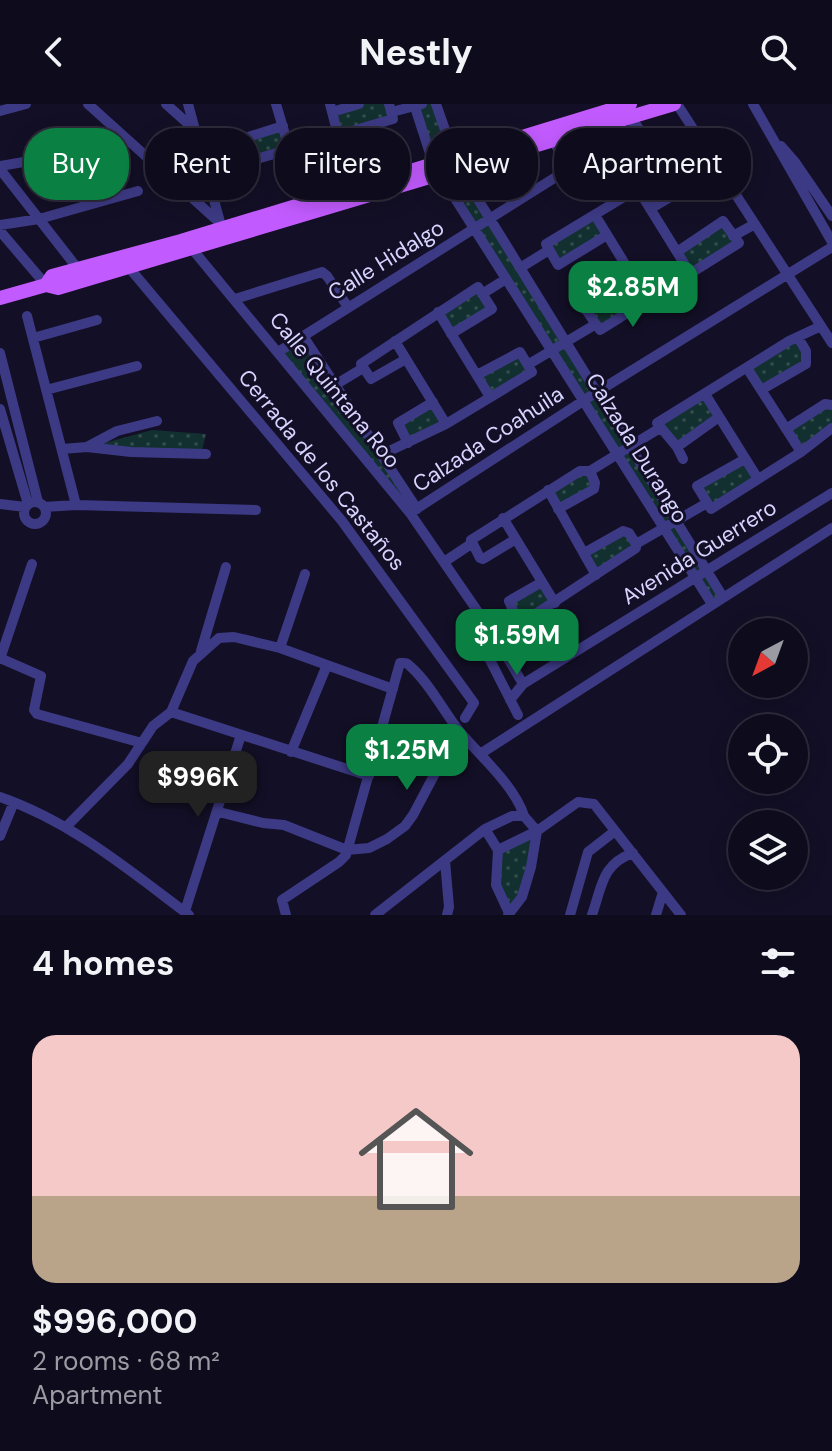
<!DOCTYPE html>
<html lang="en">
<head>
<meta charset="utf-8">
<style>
  :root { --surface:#0e0b1c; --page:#1c1929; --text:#f1f3f6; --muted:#9b9ba3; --line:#2e2b3b; --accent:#0b8043 }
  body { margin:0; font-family:"DM Sans",sans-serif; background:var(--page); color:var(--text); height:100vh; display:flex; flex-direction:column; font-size:30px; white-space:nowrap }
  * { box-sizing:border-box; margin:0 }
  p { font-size:26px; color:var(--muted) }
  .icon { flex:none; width:44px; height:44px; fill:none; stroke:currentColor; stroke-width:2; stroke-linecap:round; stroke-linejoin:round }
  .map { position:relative; height:811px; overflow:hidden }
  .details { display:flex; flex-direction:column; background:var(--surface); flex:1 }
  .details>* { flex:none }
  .top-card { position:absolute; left:24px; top:24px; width:784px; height:72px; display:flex; gap:16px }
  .needle { width:52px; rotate:221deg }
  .buttons { position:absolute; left:728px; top:514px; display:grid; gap:16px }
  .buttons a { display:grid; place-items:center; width:80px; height:80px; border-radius:50%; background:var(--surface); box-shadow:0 4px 20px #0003,0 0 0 2px var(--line); font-size:40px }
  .price { position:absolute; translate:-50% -68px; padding:0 18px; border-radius:16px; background:var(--accent); color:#fff; font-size:26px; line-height:52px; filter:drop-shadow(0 2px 4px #0008) }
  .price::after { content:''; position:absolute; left:50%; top:48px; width:24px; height:18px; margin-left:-12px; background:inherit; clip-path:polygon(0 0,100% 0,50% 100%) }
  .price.active { background:#222; color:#fff }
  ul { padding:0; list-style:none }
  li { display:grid; align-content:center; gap:16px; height:424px; padding:0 32px }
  li span { display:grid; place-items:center; height:248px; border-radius:24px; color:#555 }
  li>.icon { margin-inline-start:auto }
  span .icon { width:144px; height:144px; fill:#fffc; stroke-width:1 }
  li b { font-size:34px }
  h2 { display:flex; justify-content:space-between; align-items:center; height:96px; padding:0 32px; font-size:34px }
  .pill { padding:0 28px; border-radius:32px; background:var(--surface); box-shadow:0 4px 20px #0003,0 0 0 2px var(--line); font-size:28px; line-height:72px }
  .pill.active { background:var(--accent); color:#fff }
  header { display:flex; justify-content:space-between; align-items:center; height:104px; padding:0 32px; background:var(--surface); font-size:36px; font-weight:700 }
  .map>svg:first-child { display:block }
</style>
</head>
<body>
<header><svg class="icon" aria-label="back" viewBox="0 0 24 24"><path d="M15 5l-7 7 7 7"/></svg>Nestly<svg class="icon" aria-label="search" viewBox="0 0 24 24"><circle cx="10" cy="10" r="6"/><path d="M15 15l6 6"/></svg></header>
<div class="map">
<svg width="832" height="811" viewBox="0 0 832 811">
  <defs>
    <pattern id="grass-dots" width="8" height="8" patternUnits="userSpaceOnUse" patternTransform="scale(2)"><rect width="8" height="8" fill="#12302f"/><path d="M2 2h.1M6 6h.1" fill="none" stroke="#344d4e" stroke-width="1.8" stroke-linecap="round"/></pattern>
  </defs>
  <rect width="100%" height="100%" fill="#130f26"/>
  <path fill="url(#grass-dots)" d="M 365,0 L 386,0 L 392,14 L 339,30 L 334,8 Z
    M 416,0 L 434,0 L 451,52 L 434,58 Z
    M 282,24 L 288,43 L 237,59 L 231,39 Z
    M 627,26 L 570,62 L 557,41 Z
    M 683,61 L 690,74 L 688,81 L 651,102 L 641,86 Z
    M 463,75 L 721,492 L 712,498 L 449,81 Z
    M 594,112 L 606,130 L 559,160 L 548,141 Z
    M 722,121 L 736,138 L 691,167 L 679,149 Z
    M 633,177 L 645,196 L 600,225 L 587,206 Z
    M 477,184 L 491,205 L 452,228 L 439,209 Z
    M 302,235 L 414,405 L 411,407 L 281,248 Z
    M 798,236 L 806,254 L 762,284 L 749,264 Z
    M 520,249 L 532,267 L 491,292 L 478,271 Z
    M 705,292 L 718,312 L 678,342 L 659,320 Z
    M 433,299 L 445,320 L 408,338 L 399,320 Z
    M 829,301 L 832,306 L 832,322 L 802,345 L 789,326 Z
    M 152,326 L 206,330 L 202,347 L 120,345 L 97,341 Z
    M 744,357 L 756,374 L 712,403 L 699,383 Z
    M 585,367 L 595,382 L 558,403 L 549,387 Z
    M 622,429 L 635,443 L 597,469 L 586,449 Z
    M 541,482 L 552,498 L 519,517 L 512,499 Z
    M 537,727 L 529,769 L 509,809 L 500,794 L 498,746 Z"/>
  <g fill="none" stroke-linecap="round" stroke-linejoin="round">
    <path stroke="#3d3a85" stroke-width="10" d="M 88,0 L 220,119
      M 166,0 L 194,25
      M 188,0 L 220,118
      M 276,0 L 289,44
      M 330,0 L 338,31
      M 414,0 L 433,59 L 439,69 L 712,500
      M 436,0 L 458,63 L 723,493
      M 677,0 L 832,239
      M 753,0 L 832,138
      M 0,7 L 26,0
      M 332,8 L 359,0
      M 392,8 L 422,0
      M 635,19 L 667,68
      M 283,22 L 229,39 L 236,61 L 393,15 L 389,0
      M 553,36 L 569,65
      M 781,42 L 795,58 L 832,112
      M 0,62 L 93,46
      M 205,64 L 234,56
      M 0,65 L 78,165
      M 638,85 L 690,169
      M 650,105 L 689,82 L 693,77 L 685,56
      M 595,111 L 647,196
      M 0,121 L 39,115 L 138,87
      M 0,127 L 46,181
      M 607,131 L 558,161 L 546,140 L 705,44
      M 733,132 L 755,120
      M 193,146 L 410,409 L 496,534 L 523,580
      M 126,160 L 342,417 L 474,599 L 465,614
      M 520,164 L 549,146
      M 634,175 L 586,206 L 600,226 L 739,139 L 723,117 L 677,148
      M 482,190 L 506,175
      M 235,195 L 322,168 L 327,172 L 348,203
      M 438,208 L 490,293
      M 27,212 L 76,401
      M 303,232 L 417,405
      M 33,234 L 97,216
      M 395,237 L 446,320
      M 278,248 L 637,22
      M 0,249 L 38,398
      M 406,255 L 371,275 L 361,260 L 478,183 L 492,205 L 451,230
      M 529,260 L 596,220
      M 747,264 L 801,348
      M 335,281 L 363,264
      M 46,286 L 137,262
      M 761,286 L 806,260 L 806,247 L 799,235
      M 705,290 L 758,375
      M 0,305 L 28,400
      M 786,325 L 825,300 L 832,301
      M 408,339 L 398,319 L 433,298
      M 87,343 L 117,327 L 157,317
      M 677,343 L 719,313
      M 62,345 L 87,343 L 131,348 L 206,350
      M 381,351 L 446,320 L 532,268 L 520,248 L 477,271
      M 683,355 L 677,343 L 657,319 L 789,237 L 821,222
      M 745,355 L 697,382 L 711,405 L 801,348 L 832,324
      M 590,367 L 660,324
      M 548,386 L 596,471
      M24 409a11 11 0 1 1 22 0a11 11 0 1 1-22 0Z
      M 0,400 L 25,403
      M 44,403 L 76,401 L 256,406
      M 410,409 L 597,288 L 832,143
      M 503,414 L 555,499
      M 516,435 L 483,455 L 480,454 L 471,436 L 580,367 L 590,367 L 595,379 L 594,385 L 558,405
      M 584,449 L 623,427 L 629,429 L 636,440
      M 444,458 L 471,440
      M 518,518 L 509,497 L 542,478
      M 280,544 L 305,470
      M 201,547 L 226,463
      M 0,554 L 41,572 L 34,606 L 37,610 L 142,639
      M 0,555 L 32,460
      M 510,596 L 523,580 L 832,389
      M 171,608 L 369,672
      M 518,611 L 489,554 C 491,537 507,519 525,517 L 636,444 L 636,440 L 707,399
      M 291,648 L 327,561
      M 480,650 L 832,424
      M 0,693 C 72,718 129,766 189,811
      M 219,708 L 263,719 L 284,721 L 347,746 L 369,744 L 387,735 L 405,722 L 413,711 L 458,626
      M 66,723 L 128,660 L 153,622 L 171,608 L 193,557 L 219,534 L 234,533 L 280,544 L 393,585
      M 485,725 L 498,746 L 496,781 L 509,809
      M 0,732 L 14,698
      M 445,757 L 449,803 L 447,811
      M 185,807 L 241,631
      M 286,811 L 282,796 L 339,758 L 346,751 L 400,559 C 406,559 406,558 411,563 C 431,581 443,607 460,628 C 480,652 515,682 524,712
      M 375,811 L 485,725 L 512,712 L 524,712 L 537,727 L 498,746
      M 508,811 L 522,793 L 531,763 L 537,727 L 578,698 L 594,700 L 681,811
      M 570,811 L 588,748 L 615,727
      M 592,811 C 602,782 602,760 633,749
      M 656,811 L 663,788"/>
    <path stroke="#c25bff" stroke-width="14" d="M 46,181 L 52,172 L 181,137 L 630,0
      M 0,194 L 46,181 L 58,184 C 264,124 468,60 674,0"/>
  </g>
  <g text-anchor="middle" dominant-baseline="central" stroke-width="6" stroke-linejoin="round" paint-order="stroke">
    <g font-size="22" fill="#d9d4ff" stroke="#130f26">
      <text transform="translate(386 156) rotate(-32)">Calle Hidalgo</text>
      <text transform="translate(335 286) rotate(51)">Calle Quintana Roo</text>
      <text transform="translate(488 335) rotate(-33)">Calzada Coahuila</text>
      <text transform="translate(637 344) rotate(58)">Calzada Durango</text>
      <text transform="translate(322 366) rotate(51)">Cerrada de los Castaños</text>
      <text transform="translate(699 448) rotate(-32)">Avenida Guerrero</text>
    </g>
  </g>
</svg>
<div class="buttons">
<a><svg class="needle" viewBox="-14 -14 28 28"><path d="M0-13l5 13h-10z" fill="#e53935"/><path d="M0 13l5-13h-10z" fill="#9b9ba3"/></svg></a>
<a><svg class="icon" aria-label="locate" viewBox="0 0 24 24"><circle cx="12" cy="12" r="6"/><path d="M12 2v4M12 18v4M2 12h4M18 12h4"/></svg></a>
<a><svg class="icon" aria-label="layers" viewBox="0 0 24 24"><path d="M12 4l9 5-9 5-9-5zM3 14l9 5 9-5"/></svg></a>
</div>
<b class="price" style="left:633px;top:225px">$2.85M</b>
<b class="price" style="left:517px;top:573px">$1.59M</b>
<b class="price" style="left:407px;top:688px">$1.25M</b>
<b class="price active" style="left:198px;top:715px">$996K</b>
<div class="top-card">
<a class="pill active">Buy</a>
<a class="pill">Rent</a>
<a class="pill">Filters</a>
<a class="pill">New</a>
<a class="pill">Apartment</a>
</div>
</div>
<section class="details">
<h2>4 homes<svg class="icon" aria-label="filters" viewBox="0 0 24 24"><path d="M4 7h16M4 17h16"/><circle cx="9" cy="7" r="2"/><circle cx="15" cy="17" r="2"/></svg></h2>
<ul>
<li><span style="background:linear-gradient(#f6c9c9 65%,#b9a48a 0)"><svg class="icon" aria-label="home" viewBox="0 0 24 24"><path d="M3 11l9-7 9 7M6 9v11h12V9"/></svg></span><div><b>$996,000</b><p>2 rooms · 68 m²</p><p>Apartment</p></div></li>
</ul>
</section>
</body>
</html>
